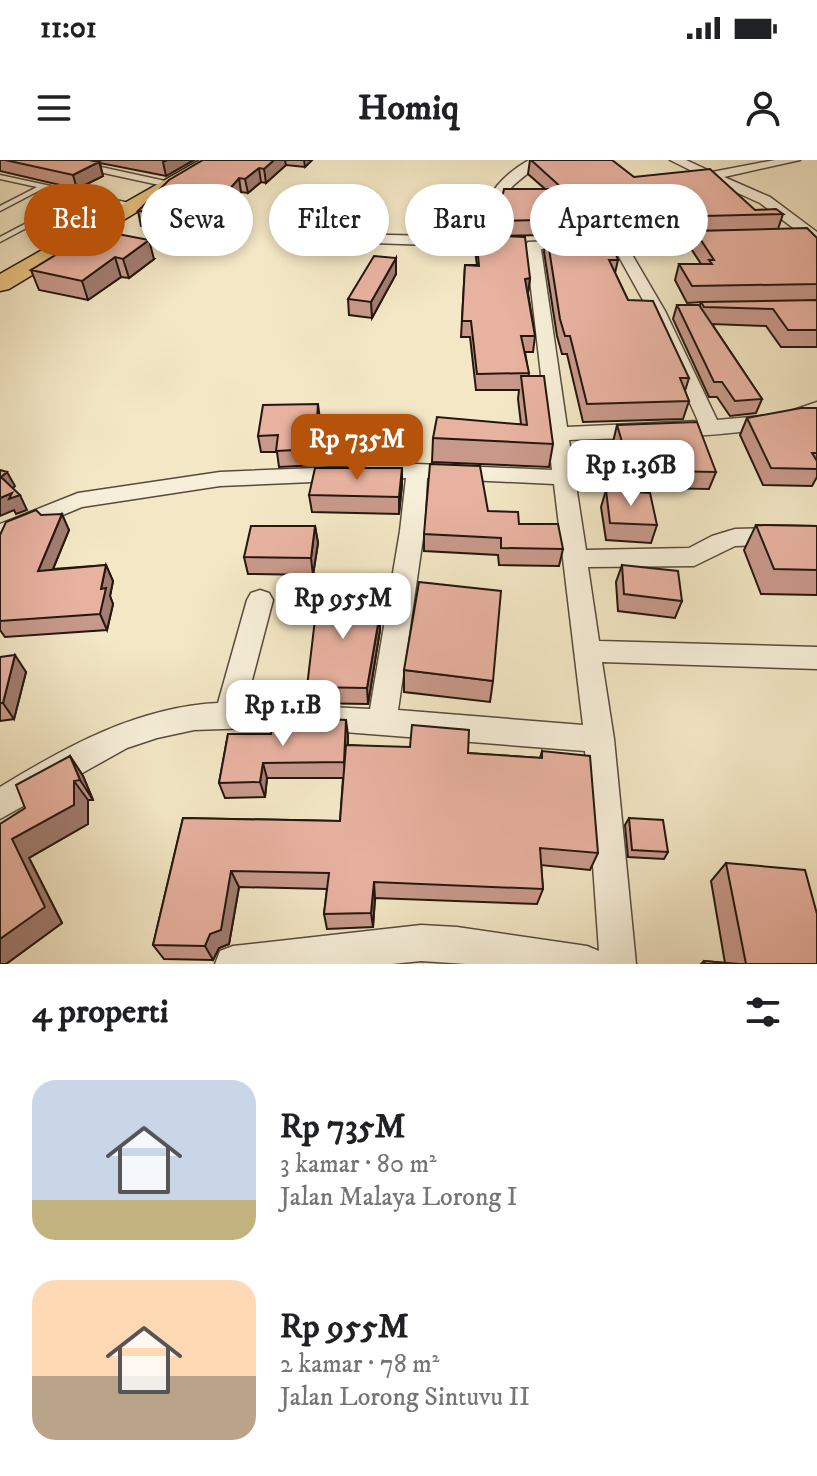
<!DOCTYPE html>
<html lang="id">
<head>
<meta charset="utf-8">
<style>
  :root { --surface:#fff; --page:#f6f6f6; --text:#202124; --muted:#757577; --accent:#b45309 }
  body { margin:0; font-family:"IM FELL DW Pica",serif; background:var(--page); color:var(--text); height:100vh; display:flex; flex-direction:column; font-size:30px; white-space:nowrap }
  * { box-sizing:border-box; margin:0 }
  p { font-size:26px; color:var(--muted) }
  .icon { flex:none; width:44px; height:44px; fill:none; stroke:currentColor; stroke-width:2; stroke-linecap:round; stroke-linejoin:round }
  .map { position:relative; height:804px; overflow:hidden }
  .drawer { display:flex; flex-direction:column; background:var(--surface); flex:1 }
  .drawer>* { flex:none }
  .hud { position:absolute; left:24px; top:24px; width:770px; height:72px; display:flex; gap:16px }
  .price { position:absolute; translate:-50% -68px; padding:0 18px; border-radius:16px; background:#fff; color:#222; font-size:26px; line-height:52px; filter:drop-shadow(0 2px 4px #0008) }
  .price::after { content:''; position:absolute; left:50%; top:48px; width:24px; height:18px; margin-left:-12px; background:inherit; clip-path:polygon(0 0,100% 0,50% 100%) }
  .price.on { background:var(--accent); color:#fff }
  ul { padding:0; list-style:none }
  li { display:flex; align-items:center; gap:24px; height:200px; padding:0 32px }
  li span { display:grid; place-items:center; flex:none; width:224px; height:160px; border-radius:24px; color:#555 }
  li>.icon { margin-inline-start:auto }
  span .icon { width:96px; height:96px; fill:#fffc; stroke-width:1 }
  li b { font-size:34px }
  h2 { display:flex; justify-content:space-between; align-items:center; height:96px; padding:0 32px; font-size:34px }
  .pill { padding:0 28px; border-radius:36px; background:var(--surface); box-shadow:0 4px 12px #0003; font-size:28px; line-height:72px }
  .pill.on { background:var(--accent); color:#fff }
  .status { display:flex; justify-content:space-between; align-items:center; height:56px; padding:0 40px; background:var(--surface); direction:ltr }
  .status svg { height:22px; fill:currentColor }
  header { display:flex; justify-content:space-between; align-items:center; height:104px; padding:0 32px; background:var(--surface); font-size:36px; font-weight:800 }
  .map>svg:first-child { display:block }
</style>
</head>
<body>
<div class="status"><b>11:01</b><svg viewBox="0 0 49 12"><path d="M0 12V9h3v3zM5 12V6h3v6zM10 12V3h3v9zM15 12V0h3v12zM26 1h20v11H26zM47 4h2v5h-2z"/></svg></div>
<header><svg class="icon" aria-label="menu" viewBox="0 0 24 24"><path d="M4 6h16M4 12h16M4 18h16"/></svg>Homiq<svg class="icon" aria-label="person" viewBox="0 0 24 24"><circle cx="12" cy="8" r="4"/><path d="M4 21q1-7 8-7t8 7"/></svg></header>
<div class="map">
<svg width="817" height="804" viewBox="0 0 817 804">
  <rect width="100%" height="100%" fill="#f3e7c5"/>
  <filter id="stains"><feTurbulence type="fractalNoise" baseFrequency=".0025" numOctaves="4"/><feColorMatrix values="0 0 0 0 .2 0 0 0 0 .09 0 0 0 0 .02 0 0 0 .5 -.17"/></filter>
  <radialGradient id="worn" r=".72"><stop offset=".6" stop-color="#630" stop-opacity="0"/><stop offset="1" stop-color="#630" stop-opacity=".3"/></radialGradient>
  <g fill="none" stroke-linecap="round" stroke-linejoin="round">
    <g stroke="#574b3c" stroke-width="3">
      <path id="service" d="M 0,15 L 134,44 L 137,46 L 134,48 L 85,37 L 0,82 L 0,77 L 78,36 L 44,28 L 0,51 L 0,46 L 37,27 L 0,19 Z"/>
    </g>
    <g stroke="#574b3c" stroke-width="3">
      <path id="minor" d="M 44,0 L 69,0 L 179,24 L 173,28 Z
        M 529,0 L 544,0 C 515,26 492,32 494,79 L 516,82 L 516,88 L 344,82 L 337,78 L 344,74 L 480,77 C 479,42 499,17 529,0 Z
        M 670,0 L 686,0 L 712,12 L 775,0 L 800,0 L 724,17 L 770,37 L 817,72 L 817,79 L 808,79 L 760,43 L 709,20 L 683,23 L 683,17 L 698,14 Z
        M 726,74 L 733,78 L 731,81 L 627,86 L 665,151 L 717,260 L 782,254 L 817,242 L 817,255 C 744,281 647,276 569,280 L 586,390 L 689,388 L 712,376 L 735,369 L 817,367 L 817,383 L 735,386 L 694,406 L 588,407 L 599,481 L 817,487 L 817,509 L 602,502 L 614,579 L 636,804 L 466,804 L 421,801 L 392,804 L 215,804 L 220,791 L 233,786 L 421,765 L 457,767 L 587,786 L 599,791 L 585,591 L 344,572 L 251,568 L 194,570 L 157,578 L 127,588 L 0,659 L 0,627 C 67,586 138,547 218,543 L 247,440 L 251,433 L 260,430 L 269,433 L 273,440 L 246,543 L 370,549 L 400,371 L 406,318 L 220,326 L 82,347 L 0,381 L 0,364 L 78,333 L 220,312 L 417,304 L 552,310 L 526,85 L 528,82 ZM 613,86 L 649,151 L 698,261 L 567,267 L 541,89 ZM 427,318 L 554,324 L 583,565 L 398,550 L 424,371 Z"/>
    </g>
    <g stroke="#23170f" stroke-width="3">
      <path id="primary" d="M 200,0 L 223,0 L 9,129 L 0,131 L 0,114 Z"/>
    </g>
    <use href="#service" fill="#f7efd9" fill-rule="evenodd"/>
    <use href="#minor" fill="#f7efd9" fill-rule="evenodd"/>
    <use href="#primary" fill="#eac482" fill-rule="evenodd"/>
  </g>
  <path fill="#c8998a" stroke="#23170f" stroke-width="2" d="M 0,0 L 194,0 L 166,16 L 100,3 L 103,16 L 77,29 L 0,11 Z
    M 203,0 L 312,0 L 305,7 L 286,5 L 266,23 L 261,22 L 248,33 L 241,32 L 218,60 L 205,59 L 198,69 L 141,66 L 138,51 Z
    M 530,0 L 634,17 L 755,50 L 783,54 L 778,69 L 817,78 L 817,187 L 781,187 L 766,166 L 712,164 L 762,239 L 756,253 L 730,256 L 717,237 L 709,237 L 673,159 L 677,145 L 700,145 L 701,142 L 687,143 L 675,120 L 679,104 L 701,104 L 690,87 L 695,72 L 499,76 L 530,118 L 528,133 L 535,176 L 533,192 L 525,192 L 529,216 L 553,284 L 549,307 L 432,302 L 433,278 L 521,264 L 518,239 L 519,230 L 476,230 L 470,177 L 461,177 L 465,105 L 477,105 L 475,90 L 476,75 L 496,76 L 497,61 L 545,29 L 528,14 Z
    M 547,76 L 618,100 L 615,113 L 628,140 L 689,218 L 685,231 L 689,241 L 683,259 L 583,262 L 567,194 L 562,194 L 557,176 L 544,92 Z
    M 70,92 L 154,99 L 129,118 L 121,117 L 88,140 L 39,130 L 31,110 Z
    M 396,98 L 396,114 L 372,158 L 349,155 L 348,139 Z
    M 817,248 L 817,317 L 812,326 L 763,325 L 740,275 L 747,258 Z
    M 320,260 L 317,305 L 279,307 L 277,292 L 261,292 L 258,276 Z
    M 617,265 L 716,312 L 709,329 L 656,328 L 626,329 L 613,282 Z
    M 402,325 L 399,354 L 312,352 L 309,335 Z
    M 606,330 L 657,365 L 651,383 L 606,380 L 601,347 Z
    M 488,351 L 519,364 L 563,389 L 559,406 L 499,405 L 498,395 L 424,391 L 424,374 Z
    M 41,355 L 69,370 L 53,409 L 106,405 L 113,421 L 110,436 L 113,444 L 107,470 L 5,477 L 0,470 L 0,375 Z
    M 756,365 L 817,366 L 817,435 L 761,434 L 744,390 Z
    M 315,366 L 318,383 L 313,415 L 248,414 L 244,397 Z
    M 622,405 L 682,441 L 675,458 L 618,451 L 616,422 Z
    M 377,453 L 380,470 L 368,544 L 309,543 L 307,527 Z
    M 0,497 L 26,512 L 14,559 L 0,561 Z
    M 404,510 L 493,521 L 490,542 L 404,532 Z
    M 228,574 L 348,575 L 348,585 L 540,598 L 542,591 L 598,693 L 590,710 L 541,705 L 543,729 L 537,744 L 375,738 L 373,767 L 327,769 L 324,754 L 327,729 L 239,727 L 229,784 L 219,788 L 213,800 L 164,799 L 153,785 L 183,658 L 340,661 L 343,618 L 267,618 L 265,637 L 225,638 L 219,623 Z
    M 70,596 L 83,616 L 93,640 L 88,640 L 88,664 L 29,698 L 62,763 L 6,804 L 25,648 Z
    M 629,658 L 668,692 L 664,699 L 628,697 L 625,665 Z
    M 726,703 L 817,804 L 701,804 L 704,801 L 725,803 L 711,721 Z"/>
  <path fill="#a27d71" stroke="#23170f" stroke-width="2" d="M 167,0 L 194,0 L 166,16 L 163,2 Z
    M 274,0 L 285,0 L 286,5 L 266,23 L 264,9 Z
    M 304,0 L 312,0 L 305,7 Z
    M 99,2 L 103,16 L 77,29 L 73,15 Z
    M 259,8 L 261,22 L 248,33 L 245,19 Z
    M 239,18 L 241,32 L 218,60 L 216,45 Z
    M 202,44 L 205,59 L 198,69 L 195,54 Z
    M 149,80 L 154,99 L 129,118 L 123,99 Z
    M 115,97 L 121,117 L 88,140 L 82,121 Z
    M 396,98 L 396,114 L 372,158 L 371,142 Z
    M 530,118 L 528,133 L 523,134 L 525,119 Z
    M 318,244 L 320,260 L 317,305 L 315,289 Z
    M 402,308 L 402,325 L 399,354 L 399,337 Z
    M 7,312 L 15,326 L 9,332 L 1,317 Z
    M 12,333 L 20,335 L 27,350 L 16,354 L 14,350 L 0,356 L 0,338 Z
    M 62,354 L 69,370 L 46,426 L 38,411 Z
    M 315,366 L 318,383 L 313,415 L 311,398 Z
    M 106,405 L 113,421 L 110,436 L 113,444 L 107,470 L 100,454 L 101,429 Z
    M 380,453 L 380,470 L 368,544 L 367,528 Z
    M 15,495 L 26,512 L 14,559 L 3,543 Z
    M 346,560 L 348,575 L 346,618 L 344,602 Z
    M 70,596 L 83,616 L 93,640 L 80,620 Z
    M 263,603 L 267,618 L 265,637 L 260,622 Z
    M 74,621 L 88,640 L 88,664 L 29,698 L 62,763 L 6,804 L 0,804 L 0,779 L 12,679 Z
    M 231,711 L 239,727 L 229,784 L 219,788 L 213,800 L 205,786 Z
    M 374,722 L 375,738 L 373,767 L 371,753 Z"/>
  <path fill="#e8b2a1" stroke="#23170f" stroke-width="2" d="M 5,0 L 89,0 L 99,2 L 73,15 Z
    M 203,0 L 274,0 L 264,9 L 259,8 L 245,19 L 239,18 L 216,45 L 202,44 L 195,54 L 138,51 L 169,20 Z
    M 531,0 L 612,0 L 634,17 L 710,9 L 755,50 L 776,49 L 783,54 L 497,61 L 504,29 L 563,29 Z
    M 807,68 L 817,78 L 817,124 L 692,126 L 679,104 L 712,104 L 709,100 L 714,100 L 695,71 Z
    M 102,71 L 149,80 L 123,99 L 115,97 L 82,121 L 31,110 L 62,91 L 70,92 Z
    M 609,74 L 618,100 L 609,100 L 628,140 L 653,141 L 689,218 L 680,218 L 689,241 L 587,244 L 570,176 L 565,176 L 560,159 L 547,76 Z
    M 476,75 L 525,77 L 530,118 L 525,119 L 535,176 L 521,176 L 529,213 L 477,214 L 471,161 L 462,161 L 465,105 L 479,106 Z
    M 374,96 L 396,98 L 371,142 L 348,139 Z
    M 817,140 L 817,170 L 788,170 L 773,149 L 704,147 L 701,142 Z
    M 677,145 L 699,145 L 762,239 L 735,241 L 722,222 L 714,222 Z
    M 521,216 L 544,216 L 553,284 L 433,278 L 437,257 L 527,265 Z
    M 318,244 L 315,289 L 276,291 L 278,275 L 258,276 L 263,245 Z
    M 801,248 L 817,248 L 817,293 L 812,293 L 817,301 L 817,309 L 771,308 L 747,258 Z
    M 697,262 L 716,312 L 662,311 L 631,312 L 617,265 Z
    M 430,304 L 480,306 L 488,351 L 518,352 L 519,364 L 558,364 L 563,389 L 501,388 L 501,378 L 424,374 Z
    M 315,308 L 402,308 L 399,337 L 309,335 Z
    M 0,310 L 7,312 L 1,317 L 20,335 L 9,339 L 12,333 L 0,338 Z
    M 606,330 L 650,333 L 657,365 L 610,363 Z
    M 36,350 L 41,355 L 62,354 L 38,411 L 106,405 L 101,429 L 106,428 L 100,454 L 0,461 L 0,375 L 6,362 Z
    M 756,365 L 817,366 L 817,410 L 774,409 Z
    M 251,366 L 315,366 L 311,398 L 244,397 Z
    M 622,405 L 678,411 L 682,441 L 624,434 Z
    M 419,422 L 501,431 L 493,521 L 404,510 Z
    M 318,434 L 376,435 L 375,452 L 380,453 L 367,528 L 307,527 Z
    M 15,495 L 3,543 L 0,543 L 0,497 Z
    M 302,558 L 346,560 L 344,602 L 263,603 L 260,622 L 219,623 L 228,574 L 271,574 L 272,564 L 302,563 Z
    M 412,565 L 469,570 L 468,593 L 542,598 L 542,591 L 590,596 L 598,693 L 540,688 L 543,729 L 374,722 L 371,753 L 324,754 L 329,713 L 231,711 L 221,770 L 210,774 L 205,786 L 153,785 L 183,658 L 340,661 L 346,585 L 410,587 Z
    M 70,596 L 80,620 L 74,621 L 74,645 L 12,679 L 45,747 L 0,779 L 0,664 L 25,648 L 16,625 Z
    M 629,658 L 663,660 L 668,692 L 632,690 Z
    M 726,703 L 805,710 L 817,754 L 817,804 L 746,804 Z
    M 704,801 L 739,804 L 705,804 Z"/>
  <rect width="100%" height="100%" filter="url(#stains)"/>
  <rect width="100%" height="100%" fill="url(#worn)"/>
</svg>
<b class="price on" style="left:357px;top:322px">Rp 735M</b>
<b class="price" style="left:631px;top:348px">Rp 1.36B</b>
<b class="price" style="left:343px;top:481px">Rp 955M</b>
<b class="price" style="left:283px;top:588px">Rp 1.1B</b>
<div class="hud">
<a class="pill on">Beli</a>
<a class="pill">Sewa</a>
<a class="pill">Filter</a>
<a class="pill">Baru</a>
<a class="pill">Apartemen</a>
</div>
</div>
<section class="drawer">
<h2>4 properti<svg class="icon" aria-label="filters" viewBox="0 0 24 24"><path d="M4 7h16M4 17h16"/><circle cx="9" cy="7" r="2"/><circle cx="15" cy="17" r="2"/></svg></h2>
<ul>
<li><span style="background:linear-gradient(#c9d6e8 75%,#c2b280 0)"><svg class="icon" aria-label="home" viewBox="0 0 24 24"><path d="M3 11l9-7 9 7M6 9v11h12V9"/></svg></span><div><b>Rp 735M</b><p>3 kamar · 80 m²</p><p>Jalan Malaya Lorong I</p></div></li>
<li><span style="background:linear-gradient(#ffd9b3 60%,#b9a48a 0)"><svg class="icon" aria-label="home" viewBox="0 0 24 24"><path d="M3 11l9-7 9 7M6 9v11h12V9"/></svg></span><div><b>Rp 955M</b><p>2 kamar · 78 m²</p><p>Jalan Lorong Sintuvu II</p></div></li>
</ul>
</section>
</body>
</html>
